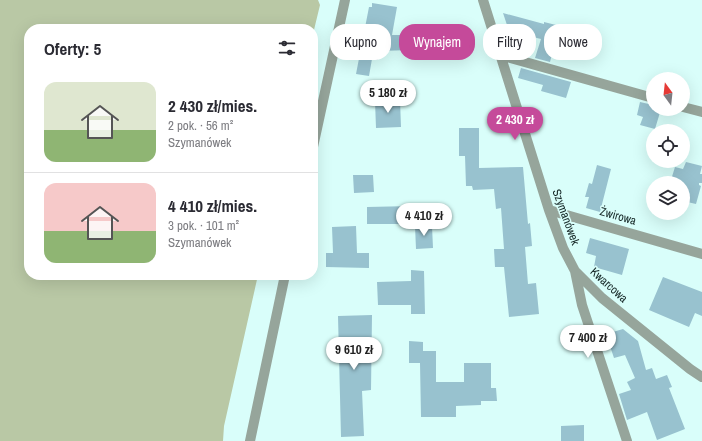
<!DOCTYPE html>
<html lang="pl">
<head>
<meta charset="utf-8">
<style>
  :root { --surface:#fff; --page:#f2f2f3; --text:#2b2b33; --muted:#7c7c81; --line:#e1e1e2; --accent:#c54a9a }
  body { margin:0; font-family:"Archivo Narrow",sans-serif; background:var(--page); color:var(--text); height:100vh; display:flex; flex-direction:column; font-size:15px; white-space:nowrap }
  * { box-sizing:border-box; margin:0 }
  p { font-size:13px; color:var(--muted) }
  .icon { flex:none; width:22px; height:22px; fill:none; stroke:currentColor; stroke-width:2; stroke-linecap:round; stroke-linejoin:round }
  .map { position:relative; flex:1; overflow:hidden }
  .panel { position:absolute; left:24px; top:24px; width:294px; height:256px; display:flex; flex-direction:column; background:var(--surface); border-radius:16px; box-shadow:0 4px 16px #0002 }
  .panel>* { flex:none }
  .banner { position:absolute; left:330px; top:24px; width:312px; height:36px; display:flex; gap:8px }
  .needle { width:26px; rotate:345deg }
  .controls { position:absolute; left:646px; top:72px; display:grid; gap:8px }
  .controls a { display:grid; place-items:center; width:44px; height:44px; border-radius:50%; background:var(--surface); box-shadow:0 4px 16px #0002; font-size:20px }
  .price { position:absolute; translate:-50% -34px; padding:0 9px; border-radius:14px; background:#fff; color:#222; font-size:13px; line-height:26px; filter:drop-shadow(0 1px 2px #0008) }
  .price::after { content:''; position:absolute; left:50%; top:24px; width:12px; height:9px; margin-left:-6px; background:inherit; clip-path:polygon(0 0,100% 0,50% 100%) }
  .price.on { background:var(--accent); color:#fff }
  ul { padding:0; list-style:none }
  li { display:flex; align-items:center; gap:12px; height:100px; padding:0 20px }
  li+li { border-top:1px solid var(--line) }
  li span { display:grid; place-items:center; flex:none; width:112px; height:80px; border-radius:12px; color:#555 }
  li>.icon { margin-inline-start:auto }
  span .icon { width:48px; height:48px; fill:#fffc; stroke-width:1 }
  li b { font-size:17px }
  h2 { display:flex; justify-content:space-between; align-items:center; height:48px; padding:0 20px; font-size:17px }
  .tag { padding:0 14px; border-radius:16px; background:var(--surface); box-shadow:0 4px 16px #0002; font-size:14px; line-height:36px }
  .tag.on { background:var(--accent); color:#fff }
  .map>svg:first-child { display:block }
</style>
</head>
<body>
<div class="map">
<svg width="702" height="441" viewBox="0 0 702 441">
  <rect width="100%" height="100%" fill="#d9fefa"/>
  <path fill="#b9c8a5" d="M 0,0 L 318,0 L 320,5 L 313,34 L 313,29 L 29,29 L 29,275 L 258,275 L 224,426 L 223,441 L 0,441 Z"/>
  <path fill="#98c2cf" d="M 372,3 L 397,7 L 392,35 L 410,35 L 410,50 L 380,51 L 378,60 L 372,59 L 369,76 L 356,74 L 369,7 L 372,7 Z
    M 503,13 L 544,24 L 544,22 L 564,27 L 559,44 L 555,43 L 550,62 L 535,58 L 541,39 L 509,31 Z
    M 521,68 L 571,82 L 566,98 L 541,91 L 543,85 L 518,78 Z
    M 400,100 L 401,127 L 376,128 L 375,101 Z
    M 640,102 L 653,105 L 653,109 L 661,109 L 655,129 L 640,125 L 643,117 L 637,115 Z
    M 459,128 L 479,128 L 479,168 L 523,167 L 528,224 L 530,223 L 532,246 L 525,247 L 528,284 L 536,283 L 539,314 L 509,317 L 504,267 L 495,267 L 494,249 L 504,249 L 501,208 L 496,209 L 494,189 L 473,190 L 472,186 L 466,186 L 465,156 L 459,156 Z
    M 686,162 L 702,166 L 700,174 L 702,174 L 702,183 L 699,183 L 699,185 L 701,186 L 696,204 L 683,201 L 683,183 L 670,183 L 675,167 L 683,169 Z
    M 597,165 L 611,169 L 600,212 L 586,208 L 589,197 L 585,197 L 589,183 L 592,184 Z
    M 353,175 L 373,175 L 374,192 L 354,193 Z
    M 412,206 L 413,224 L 367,224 L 367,207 Z
    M 356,226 L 357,253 L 369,253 L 369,268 L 326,267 L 326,253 L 333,253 L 332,227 Z
    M 415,226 L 432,226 L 433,248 L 416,249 Z
    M 590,238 L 629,249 L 622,275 L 594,267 L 596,256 L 586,253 Z
    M 411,270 L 424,271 L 425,314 L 411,314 L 411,305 L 378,305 L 377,282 L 411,281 Z
    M 663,277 L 702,292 L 702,316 L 695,313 L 689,327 L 649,310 Z
    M 372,315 L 371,390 L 362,391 L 364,436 L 341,437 L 338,316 Z
    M 623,329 L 638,341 L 646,370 L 652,368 L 656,379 L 667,375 L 672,387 L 669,388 L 685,429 L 657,440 L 647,412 L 627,420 L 619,394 L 631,390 L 627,382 L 635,378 L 625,355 L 614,358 L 606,334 Z
    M 409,341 L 423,342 L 423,351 L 436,351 L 436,382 L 464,382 L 464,363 L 491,363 L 491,388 L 496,388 L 497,401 L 481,401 L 481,405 L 456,406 L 456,417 L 421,417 L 420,363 L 409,363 Z
    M 584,425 L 584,441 L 561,441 L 561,426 Z"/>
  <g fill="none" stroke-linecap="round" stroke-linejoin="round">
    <path stroke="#96a59b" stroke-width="10" d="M 483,0 L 549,210 L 563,248 L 575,271 L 582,305 L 627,441
      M 500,55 L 653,98
      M 683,107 L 702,112
      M 313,147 L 345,0
      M 549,210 L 702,254
      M 575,271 L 602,298 L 690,369 L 702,377
      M 250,441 L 285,275"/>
  </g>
  <g text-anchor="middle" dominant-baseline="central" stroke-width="3" stroke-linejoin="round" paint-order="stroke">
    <g font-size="12" fill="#162827" stroke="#d9fefa">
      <text transform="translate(618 216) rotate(16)">Żwirowa</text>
      <text transform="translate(566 217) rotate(70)">Szymanówek</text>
      <text transform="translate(609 285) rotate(42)">Kwarcowa</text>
    </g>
  </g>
</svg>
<div class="controls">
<a><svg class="needle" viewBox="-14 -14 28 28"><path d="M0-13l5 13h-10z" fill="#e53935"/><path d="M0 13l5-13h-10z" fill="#7c7c81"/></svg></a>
<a><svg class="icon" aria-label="locate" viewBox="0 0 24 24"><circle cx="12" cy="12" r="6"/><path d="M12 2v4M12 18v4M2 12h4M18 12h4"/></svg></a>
<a><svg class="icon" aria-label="layers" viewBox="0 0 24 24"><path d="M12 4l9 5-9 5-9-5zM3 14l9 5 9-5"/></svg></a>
</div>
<b class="price" style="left:388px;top:114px">5 180 zł</b>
<b class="price on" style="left:515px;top:141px">2 430 zł</b>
<b class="price" style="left:424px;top:237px">4 410 zł</b>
<b class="price" style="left:588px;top:359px">7 400 zł</b>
<b class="price" style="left:354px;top:371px">9 610 zł</b>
<div class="banner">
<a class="tag">Kupno</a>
<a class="tag on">Wynajem</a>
<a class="tag">Filtry</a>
<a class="tag">Nowe</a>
</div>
<section class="panel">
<h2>Oferty: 5<svg class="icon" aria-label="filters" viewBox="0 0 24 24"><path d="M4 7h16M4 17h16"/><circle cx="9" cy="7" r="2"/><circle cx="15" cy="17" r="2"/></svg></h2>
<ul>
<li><span style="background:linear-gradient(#dfe7d0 60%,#8fb573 0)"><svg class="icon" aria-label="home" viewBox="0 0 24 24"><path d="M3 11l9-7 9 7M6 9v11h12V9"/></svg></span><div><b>2 430 zł/mies.</b><p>2 pok. · 56 m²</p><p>Szymanówek</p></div></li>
<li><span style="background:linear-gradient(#f6c9c9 60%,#8fb573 0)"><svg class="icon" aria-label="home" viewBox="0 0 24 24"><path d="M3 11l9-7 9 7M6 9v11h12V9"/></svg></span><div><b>4 410 zł/mies.</b><p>3 pok. · 101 m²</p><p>Szymanówek</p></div></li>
</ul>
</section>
</div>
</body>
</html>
